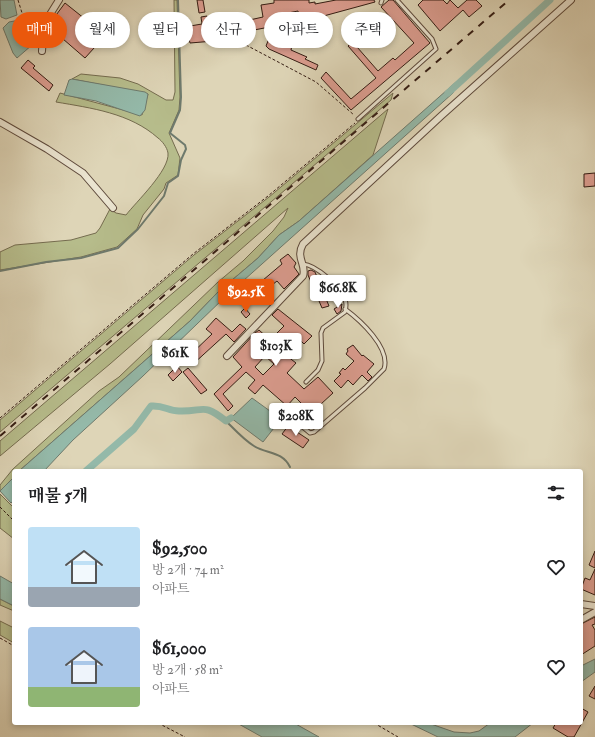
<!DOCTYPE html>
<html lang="ko">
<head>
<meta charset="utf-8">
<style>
  :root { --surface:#fff; --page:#f2f2f2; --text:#202124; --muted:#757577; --accent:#ea580c }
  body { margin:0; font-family:"IM FELL Double Pica","Noto Serif KR",serif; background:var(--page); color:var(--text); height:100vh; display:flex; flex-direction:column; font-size:15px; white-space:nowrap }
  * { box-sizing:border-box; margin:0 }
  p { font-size:13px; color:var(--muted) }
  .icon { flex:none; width:22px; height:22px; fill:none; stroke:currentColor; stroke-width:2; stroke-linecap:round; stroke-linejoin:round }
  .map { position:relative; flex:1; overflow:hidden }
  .side { position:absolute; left:12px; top:469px; width:571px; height:256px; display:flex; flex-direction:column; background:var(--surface); border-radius:4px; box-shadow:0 2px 6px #0003 }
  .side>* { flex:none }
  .guide { position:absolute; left:12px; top:12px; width:571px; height:36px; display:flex; gap:8px }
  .price { position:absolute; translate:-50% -34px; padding:0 9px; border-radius:4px; background:#fff; color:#222; font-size:13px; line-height:26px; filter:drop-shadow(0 1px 2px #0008) }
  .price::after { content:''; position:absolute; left:50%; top:24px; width:12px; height:9px; margin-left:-6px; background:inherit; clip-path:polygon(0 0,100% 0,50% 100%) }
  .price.active { background:var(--accent); color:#fff }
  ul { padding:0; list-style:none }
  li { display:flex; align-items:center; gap:12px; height:100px; padding:0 16px }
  li span { display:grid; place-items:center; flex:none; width:112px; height:80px; border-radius:4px; color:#555 }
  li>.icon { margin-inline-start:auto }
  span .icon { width:48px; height:48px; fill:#fffc; stroke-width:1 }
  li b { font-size:17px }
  h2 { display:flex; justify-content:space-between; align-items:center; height:48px; padding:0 16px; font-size:17px }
  .tag { padding:0 14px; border-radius:18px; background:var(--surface); box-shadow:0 2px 6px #0003; font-size:14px; line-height:36px }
  .tag.active { background:var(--accent); color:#fff }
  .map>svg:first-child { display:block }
</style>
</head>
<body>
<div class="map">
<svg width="595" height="737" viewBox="0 0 595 737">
  <rect width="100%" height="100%" fill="#ded5b7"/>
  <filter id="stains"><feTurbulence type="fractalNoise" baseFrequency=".005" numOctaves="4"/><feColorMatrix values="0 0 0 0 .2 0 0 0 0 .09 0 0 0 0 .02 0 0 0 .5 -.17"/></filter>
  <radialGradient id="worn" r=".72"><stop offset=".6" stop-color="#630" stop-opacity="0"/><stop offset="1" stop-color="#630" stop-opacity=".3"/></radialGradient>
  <path fill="#b6bc8b" stroke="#756c4f" d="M 174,0 L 177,0 L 180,97 L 179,110 L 169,133 L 180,158 L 178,175 L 166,183 L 164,189 L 143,215 L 137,229 L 117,247 L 81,257 L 0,270 L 0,252 L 15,245 L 71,240 L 96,233 L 100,228 L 110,209 L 116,213 L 126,215 C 136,202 170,170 168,153 C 167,147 162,141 158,138 C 130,113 91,108 56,102 L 60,93 L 142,115 L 148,94 L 72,79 L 81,74 L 120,78 L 138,84 L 166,100 L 173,100 L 175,92 Z
    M 393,93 L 391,100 L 0,432 L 0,420 L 194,255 L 269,197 Z
    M 388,109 L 373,155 L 299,221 L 279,235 L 258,258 L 218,292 L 190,321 L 19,471 L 14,471 L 14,477 L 0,491 L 0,485 L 13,469 L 99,391 L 119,377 L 218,282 L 243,261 L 273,231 L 284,217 L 288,208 L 110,364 L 0,456 L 0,441 Z
    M 0,494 L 14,508 L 14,539 L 0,528 Z
    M 0,599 L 14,606 L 14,611 L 0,605 Z
    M 0,621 L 14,628 L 14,643 L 0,635 Z"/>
  <path fill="#94b9a9" stroke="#6e7a6d" d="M 0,0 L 14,0 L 17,15 L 6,19 L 1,17 Z
    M 20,20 L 32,45 L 17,58 L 13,53 L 3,28 L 9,22 Z
    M 72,79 L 145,92 L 148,94 L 145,110 L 140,116 L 96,101 L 64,95 L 69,80 Z
    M 456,82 L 453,93 L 224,298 L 143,376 L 73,440 L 44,471 L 19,471 L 190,321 L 218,292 L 258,258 L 279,235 L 299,221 Z
    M 252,398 L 281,419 L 263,442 L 231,418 Z
    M 14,477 L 14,500 L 11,503 L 0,491 Z
    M 0,576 L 14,584 L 14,606 L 0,599 Z
    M 595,659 L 595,672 L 581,682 L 581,666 Z
    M 237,723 L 294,723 L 319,737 L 262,737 Z
    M 409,723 L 431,724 L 454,732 L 470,733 L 479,731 L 490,723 L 533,723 L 515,737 L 438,737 Z"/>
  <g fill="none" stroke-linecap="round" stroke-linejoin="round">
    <path stroke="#6e7a6d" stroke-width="2" d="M 0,271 L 46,262 L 81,258 L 118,248 L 138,229 L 164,196 L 168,183 L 178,176 L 181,160 L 186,149 L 185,145 L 170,133 L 180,110 L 181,97 L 178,0
      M 226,421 C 235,430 244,440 254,446 C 267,454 282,451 290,467"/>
    <path stroke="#94b9a9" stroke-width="7" d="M 448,93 L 550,0
      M 86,471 L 134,429 L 151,406 C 164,405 168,411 179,411 C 205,412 202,402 226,421 L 231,418"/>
  </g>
  <path fill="#dc9d90" stroke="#341c13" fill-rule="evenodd" d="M 197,0 L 203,0 L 205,12 L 199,13 Z
    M 274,0 L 309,0 L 309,3 L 315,2 L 315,4 L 336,0 L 374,0 L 375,2 L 309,20 L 308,18 L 299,19 L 298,11 L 288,13 L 290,23 L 213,38 L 214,41 L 190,43 L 188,35 L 191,34 L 190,26 L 202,24 L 201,17 L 207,16 L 209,29 L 263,17 L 261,5 L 274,3 Z
    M 389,0 L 393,0 L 430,43 L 351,110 L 321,78 L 326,72 L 351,99 L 376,78 L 348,46 L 379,19 L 383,24 L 357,47 L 378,71 L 393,58 L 395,60 L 414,43 L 381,7 Z
    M 423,0 L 443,0 L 447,4 L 450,0 L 458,8 L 467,0 L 476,0 L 482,6 L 469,17 L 463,10 L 440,31 L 418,5 Z
    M 65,3 L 90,23 L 84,30 L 93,38 L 99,32 L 104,37 L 85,58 L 48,26 Z
    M 270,36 L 292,45 L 291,50 L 307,57 L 305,59 L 318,65 L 316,70 L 269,49 L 266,46 Z
    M 28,60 L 35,66 L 33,68 L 53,85 L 49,91 L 21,68 Z
    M 595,173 L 595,186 L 584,187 L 584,174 Z
    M 288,254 L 296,263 L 294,267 L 299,274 L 284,289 L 277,281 L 262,293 L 256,286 L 282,264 L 280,260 Z
    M 311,270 L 315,272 L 329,306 L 322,308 L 308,275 L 308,271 Z
    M 342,304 L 341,311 L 337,314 L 334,309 Z
    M 245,308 L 250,314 L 246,318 L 241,312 Z
    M 278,309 L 312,336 L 304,344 L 301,341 L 287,356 L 296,363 L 287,373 L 304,389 L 318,377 L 333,393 L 309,415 L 301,407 L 303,405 L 295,397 L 287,406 L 263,385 L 255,394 L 248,388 L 255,380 L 246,372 L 223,394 L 233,406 L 228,411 L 214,394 L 242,367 L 233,357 L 255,333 L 259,330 L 270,340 L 284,326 L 272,315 ZM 265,356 L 274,364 L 263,375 L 255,367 Z
    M 216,318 L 232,332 L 240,324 L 246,329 L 234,342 L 226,334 L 192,365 L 187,358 L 212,334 L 206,329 Z
    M 353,345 L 362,356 L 363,355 L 374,364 L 367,372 L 372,377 L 368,381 L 362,375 L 353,385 L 348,380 L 341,388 L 334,381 L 341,374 L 339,373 L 343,368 L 345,370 L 354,361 L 346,354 L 348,351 L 347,349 Z
    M 177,366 L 182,372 L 173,381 L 168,375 Z
    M 188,368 L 207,390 L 201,394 L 183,372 Z
    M 288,426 L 309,440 L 303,448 L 282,434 Z
    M 595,551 L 595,568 L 589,565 Z
    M 595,569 L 595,595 L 581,589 L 585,578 L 590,580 Z
    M 595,617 L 595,624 L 592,625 L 595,630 L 595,646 L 581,655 L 581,624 Z
    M 595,686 L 595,699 L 589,696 Z
    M 581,708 L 588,712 L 574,737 L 568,737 L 553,728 L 556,723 L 581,723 Z"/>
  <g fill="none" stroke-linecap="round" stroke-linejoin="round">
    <g stroke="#5e4a3c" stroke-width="5">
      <path id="service" d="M 381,3 L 382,0
        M 358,119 L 436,49 L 432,39 L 397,0
        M 303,264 C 316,265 341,287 345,300 C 347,304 346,308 345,312 L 323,328 L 321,333 L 322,361 L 318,370 L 306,382
        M 293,419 L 310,433 L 314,432 L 365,388 L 384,369 C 391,348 360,320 345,309"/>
    </g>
    <g stroke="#5e4a3c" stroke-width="8">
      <path id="minor" d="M 42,51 L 44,24 L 59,0
        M 0,122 L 47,149 L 83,173 L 113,208
        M 227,356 L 303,276 C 307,265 295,258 303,244 L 441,116 L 571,0
        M 581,604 L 595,606
        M 581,620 L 595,612"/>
    </g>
    <path stroke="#341c13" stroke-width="1" stroke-dasharray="3 2" stroke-linecap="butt" d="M 18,0 L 27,29 L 36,43
      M 246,45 L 316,82 L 354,115
      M 0,418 L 193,254 L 268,196 L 355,123
      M 0,507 L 14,521
      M 0,638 L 14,646
      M 158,723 L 185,737
      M 374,723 L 398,737"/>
    <use href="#service" stroke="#eae4d0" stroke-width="3"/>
    <use href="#minor" stroke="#eae4d0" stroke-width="6"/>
    <path stroke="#341c13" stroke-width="2" stroke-dasharray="7 7" stroke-linecap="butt" d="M 0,436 L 509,0"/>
  </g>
  <rect width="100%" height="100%" filter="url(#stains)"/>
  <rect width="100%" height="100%" fill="url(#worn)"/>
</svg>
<b class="price" style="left:338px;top:309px">$66.8K</b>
<b class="price active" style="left:246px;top:313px">$92.5K</b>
<b class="price" style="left:276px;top:367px">$103K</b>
<b class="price" style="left:175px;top:374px">$61K</b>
<b class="price" style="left:296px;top:437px">$208K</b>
<div class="guide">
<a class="tag active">매매</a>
<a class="tag">월세</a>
<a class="tag">필터</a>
<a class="tag">신규</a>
<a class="tag">아파트</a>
<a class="tag">주택</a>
</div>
<section class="side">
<h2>매물 5개<svg class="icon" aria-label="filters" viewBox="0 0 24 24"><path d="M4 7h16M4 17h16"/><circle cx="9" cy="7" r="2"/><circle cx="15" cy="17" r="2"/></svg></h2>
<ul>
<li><span style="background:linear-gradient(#bfe0f5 75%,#9aa5b1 0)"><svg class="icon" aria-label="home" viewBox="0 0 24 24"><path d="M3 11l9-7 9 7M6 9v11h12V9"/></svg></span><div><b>$92,500</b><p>방 2개 · 74 m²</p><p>아파트</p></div><svg class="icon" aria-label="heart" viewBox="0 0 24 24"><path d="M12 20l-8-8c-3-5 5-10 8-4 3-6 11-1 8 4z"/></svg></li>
<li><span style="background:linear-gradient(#a9c7e8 75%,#8fb573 0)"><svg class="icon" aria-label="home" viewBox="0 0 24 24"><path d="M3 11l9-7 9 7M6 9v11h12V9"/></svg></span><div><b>$61,000</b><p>방 2개 · 58 m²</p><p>아파트</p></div><svg class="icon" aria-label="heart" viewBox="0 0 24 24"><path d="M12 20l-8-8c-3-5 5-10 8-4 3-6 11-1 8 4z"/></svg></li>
</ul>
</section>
</div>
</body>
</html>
